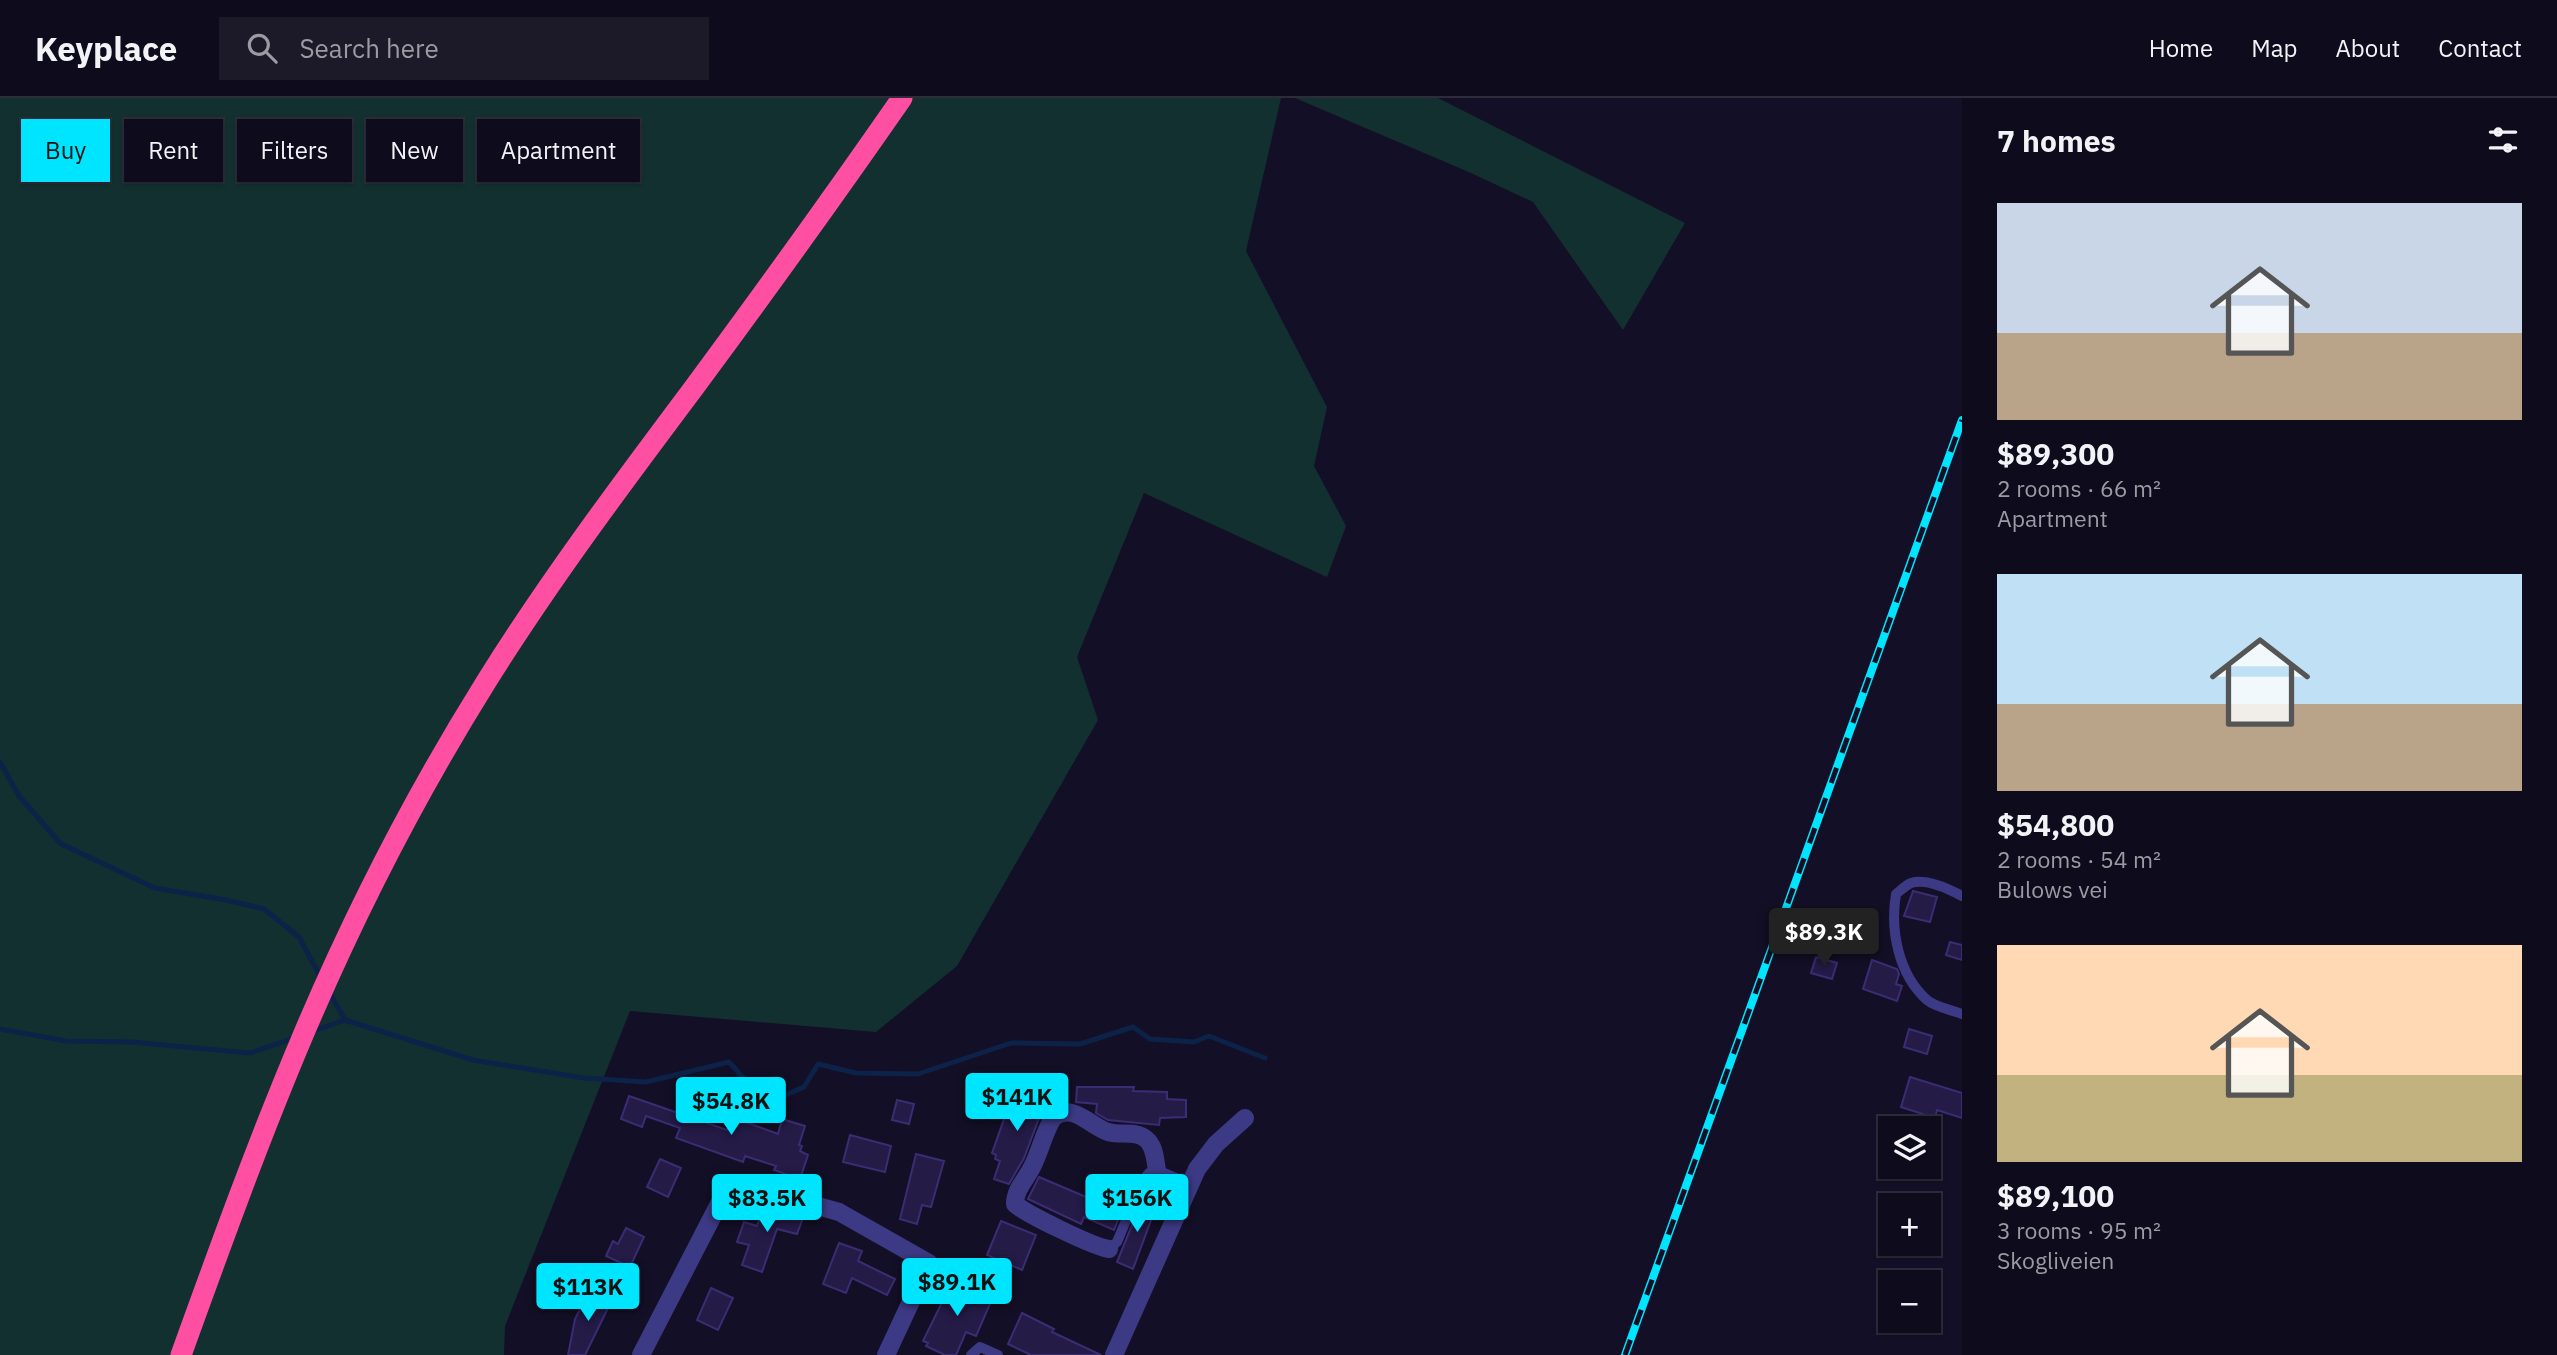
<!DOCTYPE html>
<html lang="en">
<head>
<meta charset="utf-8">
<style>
  :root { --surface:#0e0b1c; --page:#1c1929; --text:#f1f3f6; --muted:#9b9ba3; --line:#2e2b3b; --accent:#00e5ff }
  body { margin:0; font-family:"IBM Plex Sans",sans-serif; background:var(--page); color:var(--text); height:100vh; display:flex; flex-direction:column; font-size:26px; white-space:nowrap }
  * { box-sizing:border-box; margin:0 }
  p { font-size:23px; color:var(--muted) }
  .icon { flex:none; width:38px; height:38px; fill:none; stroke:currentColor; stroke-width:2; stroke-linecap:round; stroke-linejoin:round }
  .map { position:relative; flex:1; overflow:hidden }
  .panel { display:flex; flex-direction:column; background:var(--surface); width:595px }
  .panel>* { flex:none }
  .guide { position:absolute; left:21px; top:21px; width:665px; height:63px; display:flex; gap:14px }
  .tools { position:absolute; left:1878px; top:1018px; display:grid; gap:14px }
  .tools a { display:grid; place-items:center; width:63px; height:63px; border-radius:0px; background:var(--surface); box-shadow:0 2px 5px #0004,0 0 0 2px var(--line); font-size:35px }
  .price { position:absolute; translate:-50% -60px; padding:0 16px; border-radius:7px; background:var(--accent); color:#111; font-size:23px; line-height:46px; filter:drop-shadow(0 2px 4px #0008) }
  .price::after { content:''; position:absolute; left:50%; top:42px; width:21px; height:16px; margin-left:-10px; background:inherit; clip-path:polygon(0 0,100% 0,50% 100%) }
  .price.current { background:#222; color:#fff }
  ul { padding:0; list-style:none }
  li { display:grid; align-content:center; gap:14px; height:371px; padding:0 35px }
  li span { display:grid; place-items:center; height:217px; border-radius:0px; color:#555 }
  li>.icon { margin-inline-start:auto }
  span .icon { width:126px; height:126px; fill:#fffc; stroke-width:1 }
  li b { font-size:30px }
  h2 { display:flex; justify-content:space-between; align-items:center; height:84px; padding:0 35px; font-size:30px }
  .tag { padding:0 24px; border-radius:0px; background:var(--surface); box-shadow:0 2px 5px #0004,0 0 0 2px var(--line); font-size:24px; line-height:63px }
  .tag.current { background:var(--accent); color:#111 }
  header { display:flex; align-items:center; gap:42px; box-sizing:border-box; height:98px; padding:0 35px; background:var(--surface); border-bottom:2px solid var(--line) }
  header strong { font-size:33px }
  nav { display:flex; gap:38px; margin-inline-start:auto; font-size:24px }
  .search { width:490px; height:63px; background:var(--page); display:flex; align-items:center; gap:18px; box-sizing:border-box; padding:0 24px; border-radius:0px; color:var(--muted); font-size:26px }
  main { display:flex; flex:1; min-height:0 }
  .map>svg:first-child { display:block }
</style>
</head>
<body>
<header>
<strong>Keyplace</strong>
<div class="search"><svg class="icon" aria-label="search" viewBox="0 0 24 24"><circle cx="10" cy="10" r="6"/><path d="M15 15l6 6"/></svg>Search here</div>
<nav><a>Home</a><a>Map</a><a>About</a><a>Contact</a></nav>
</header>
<main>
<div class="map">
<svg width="1962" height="1257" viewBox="0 0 1962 1257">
  <rect width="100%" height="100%" fill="#130f26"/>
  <path fill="#12302f" d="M 0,0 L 1281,0 L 1246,153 L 1327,309 L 1314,368 L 1346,428 L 1327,479 L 1144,395 L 1077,559 L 1098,622 L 957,868 L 876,934 L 630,913 L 505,1228 L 504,1257 L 0,1257 Z
    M 1295,0 L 1438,0 L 1685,125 L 1623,232 L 1533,104 L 1471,75 Z"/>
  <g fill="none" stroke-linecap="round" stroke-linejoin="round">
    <path stroke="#0c2248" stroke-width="5" d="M 0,664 L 19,698 L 61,746 L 155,790 L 226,802 L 264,811 L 299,839 L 321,880
      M 328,892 L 345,922 L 473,962 L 584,980 L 646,984 L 729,964 L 759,997 L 776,1001 L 804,989 L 818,966 L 856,975 L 918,976 L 1011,945 L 1080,946 L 1133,929 L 1150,941 L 1194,944 L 1209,938 L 1265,960
      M 0,931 L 66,943 L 131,944 L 250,955 L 294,940
      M 313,933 L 345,922"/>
  </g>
  <path fill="#241b47" stroke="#3b2d73" stroke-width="2" d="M 1913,793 L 1937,799 L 1930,824 L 1904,818 Z
    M 1950,844 L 1962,847 L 1962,862 L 1946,857 Z
    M 1816,859 L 1837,865 L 1832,881 L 1811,875 Z
    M 1872,862 L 1897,871 L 1899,876 L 1896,886 L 1902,888 L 1897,903 L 1863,891 Z
    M 1909,931 L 1932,938 L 1927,956 L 1904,949 Z
    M 1910,979 L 1962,995 L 1962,1020 L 1937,1012 L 1935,1020 L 1901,1009 Z
    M 1077,989 L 1134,989 L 1133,993 L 1167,994 L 1167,1001 L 1186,1002 L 1186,1019 L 1160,1020 L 1159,1027 L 1108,1022 L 1096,1015 L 1097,1006 L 1076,1004 Z
    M 1015,990 L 1047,999 L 1024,1060 L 1009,1086 L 994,1081 L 1000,1063 L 995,1061 L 996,1057 L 992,1055 Z
    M 629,998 L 727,1032 L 732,1019 L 778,1036 L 782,1021 L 805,1028 L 799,1047 L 802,1048 L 800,1053 L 808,1057 L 800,1081 L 774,1072 L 776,1068 L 745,1058 L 743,1064 L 676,1040 L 680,1030 L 646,1018 L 642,1029 L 621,1021 Z
    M 897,1002 L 914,1006 L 909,1026 L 892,1022 Z
    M 850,1037 L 891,1048 L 885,1074 L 843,1064 Z
    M 916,1056 L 944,1063 L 931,1109 L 922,1107 L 917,1126 L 900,1121 Z
    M 660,1061 L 681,1070 L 668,1099 L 647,1089 Z
    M 1039,1079 L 1105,1107 L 1115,1084 L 1131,1090 L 1114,1132 L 1084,1119 L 1081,1126 L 1028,1101 Z
    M 1143,1100 L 1157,1106 L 1133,1171 L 1117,1164 Z
    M 765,1105 L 804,1117 L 797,1136 L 777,1131 L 762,1174 L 742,1167 L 749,1147 L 737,1144 L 744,1124 L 757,1128 Z
    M 1001,1123 L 1036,1137 L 1022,1172 L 987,1157 Z
    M 626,1130 L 644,1139 L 630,1169 L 606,1158 L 613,1143 L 618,1146 Z
    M 839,1145 L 862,1153 L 858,1163 L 895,1181 L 887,1197 L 852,1180 L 846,1195 L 823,1186 Z
    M 954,1180 L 983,1194 L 980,1201 L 990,1206 L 976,1238 L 966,1234 L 956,1257 L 945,1257 L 926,1248 L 928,1245 L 923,1243 Z
    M 711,1190 L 733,1200 L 718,1232 L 697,1222 Z
    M 589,1193 L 611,1204 L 585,1257 L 568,1257 L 575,1221 Z
    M 1022,1215 L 1054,1231 L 1052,1234 L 1101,1257 L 1031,1257 L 1008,1246 Z"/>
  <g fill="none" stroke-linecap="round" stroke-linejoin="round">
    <path stroke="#3d3a85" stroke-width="10" d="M 1962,798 C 1949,791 1926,780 1911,785 C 1906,787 1900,793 1896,796 C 1890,832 1898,876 1927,902 C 1935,909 1952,912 1962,916
      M 1109,1151 L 1117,1144 L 1143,1082 L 1149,1075 L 1157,1072 L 1191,1086
      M 971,1257 L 980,1249 L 998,1257"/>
    <path stroke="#3d3a85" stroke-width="18" d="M 1109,1151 C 1094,1149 1026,1116 1015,1106 C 1015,1092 1024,1084 1031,1071 C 1040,1055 1043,1036 1053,1020 C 1072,1003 1091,1029 1108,1034 C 1121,1038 1136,1032 1146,1041 C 1155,1048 1155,1062 1157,1072
      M 641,1257 L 722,1100 L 751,1089 L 839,1114 L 929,1165 L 886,1257
      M 1114,1257 L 1197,1071 L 1216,1046 L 1245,1020"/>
    <path stroke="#ff4fa3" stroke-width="21" d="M 181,1257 C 220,1149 259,1041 304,935 C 355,815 416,696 486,584 C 549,483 621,387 693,291 C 764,195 834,98 902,0"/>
    <g stroke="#00e5ff" stroke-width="8">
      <path id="rail" d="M 1625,1257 L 1962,322"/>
    </g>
    <use href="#rail" stroke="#130f26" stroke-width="5" stroke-dasharray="16" stroke-linecap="butt"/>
  </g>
</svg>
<div class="tools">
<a><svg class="icon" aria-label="layers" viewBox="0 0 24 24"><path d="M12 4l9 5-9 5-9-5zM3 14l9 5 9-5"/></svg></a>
<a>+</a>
<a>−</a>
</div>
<b class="price current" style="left:1824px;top:870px">$89.3K</b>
<b class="price" style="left:1017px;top:1035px">$141K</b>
<b class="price" style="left:731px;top:1039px">$54.8K</b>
<b class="price" style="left:767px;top:1136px">$83.5K</b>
<b class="price" style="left:1137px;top:1136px">$156K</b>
<b class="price" style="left:957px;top:1220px">$89.1K</b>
<b class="price" style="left:588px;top:1225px">$113K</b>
<div class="guide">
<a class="tag current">Buy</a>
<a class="tag">Rent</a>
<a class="tag">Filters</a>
<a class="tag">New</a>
<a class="tag">Apartment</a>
</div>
</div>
<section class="panel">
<h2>7 homes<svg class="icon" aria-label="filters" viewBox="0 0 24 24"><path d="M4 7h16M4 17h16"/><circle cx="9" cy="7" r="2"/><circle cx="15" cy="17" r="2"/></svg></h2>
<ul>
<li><span style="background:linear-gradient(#c9d6e8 60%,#b9a48a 0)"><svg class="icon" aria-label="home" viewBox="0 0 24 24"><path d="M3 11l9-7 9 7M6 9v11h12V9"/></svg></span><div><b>$89,300</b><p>2 rooms · 66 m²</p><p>Apartment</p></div></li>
<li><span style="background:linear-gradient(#bfe0f5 60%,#b9a48a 0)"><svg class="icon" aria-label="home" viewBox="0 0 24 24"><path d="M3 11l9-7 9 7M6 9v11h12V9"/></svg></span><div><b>$54,800</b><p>2 rooms · 54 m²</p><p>Bulows vei</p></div></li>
<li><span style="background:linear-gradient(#ffd9b3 60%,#c2b280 0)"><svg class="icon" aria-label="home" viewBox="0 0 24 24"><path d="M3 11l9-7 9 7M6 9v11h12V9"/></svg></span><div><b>$89,100</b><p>3 rooms · 95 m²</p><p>Skogliveien</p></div></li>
</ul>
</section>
</main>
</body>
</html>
